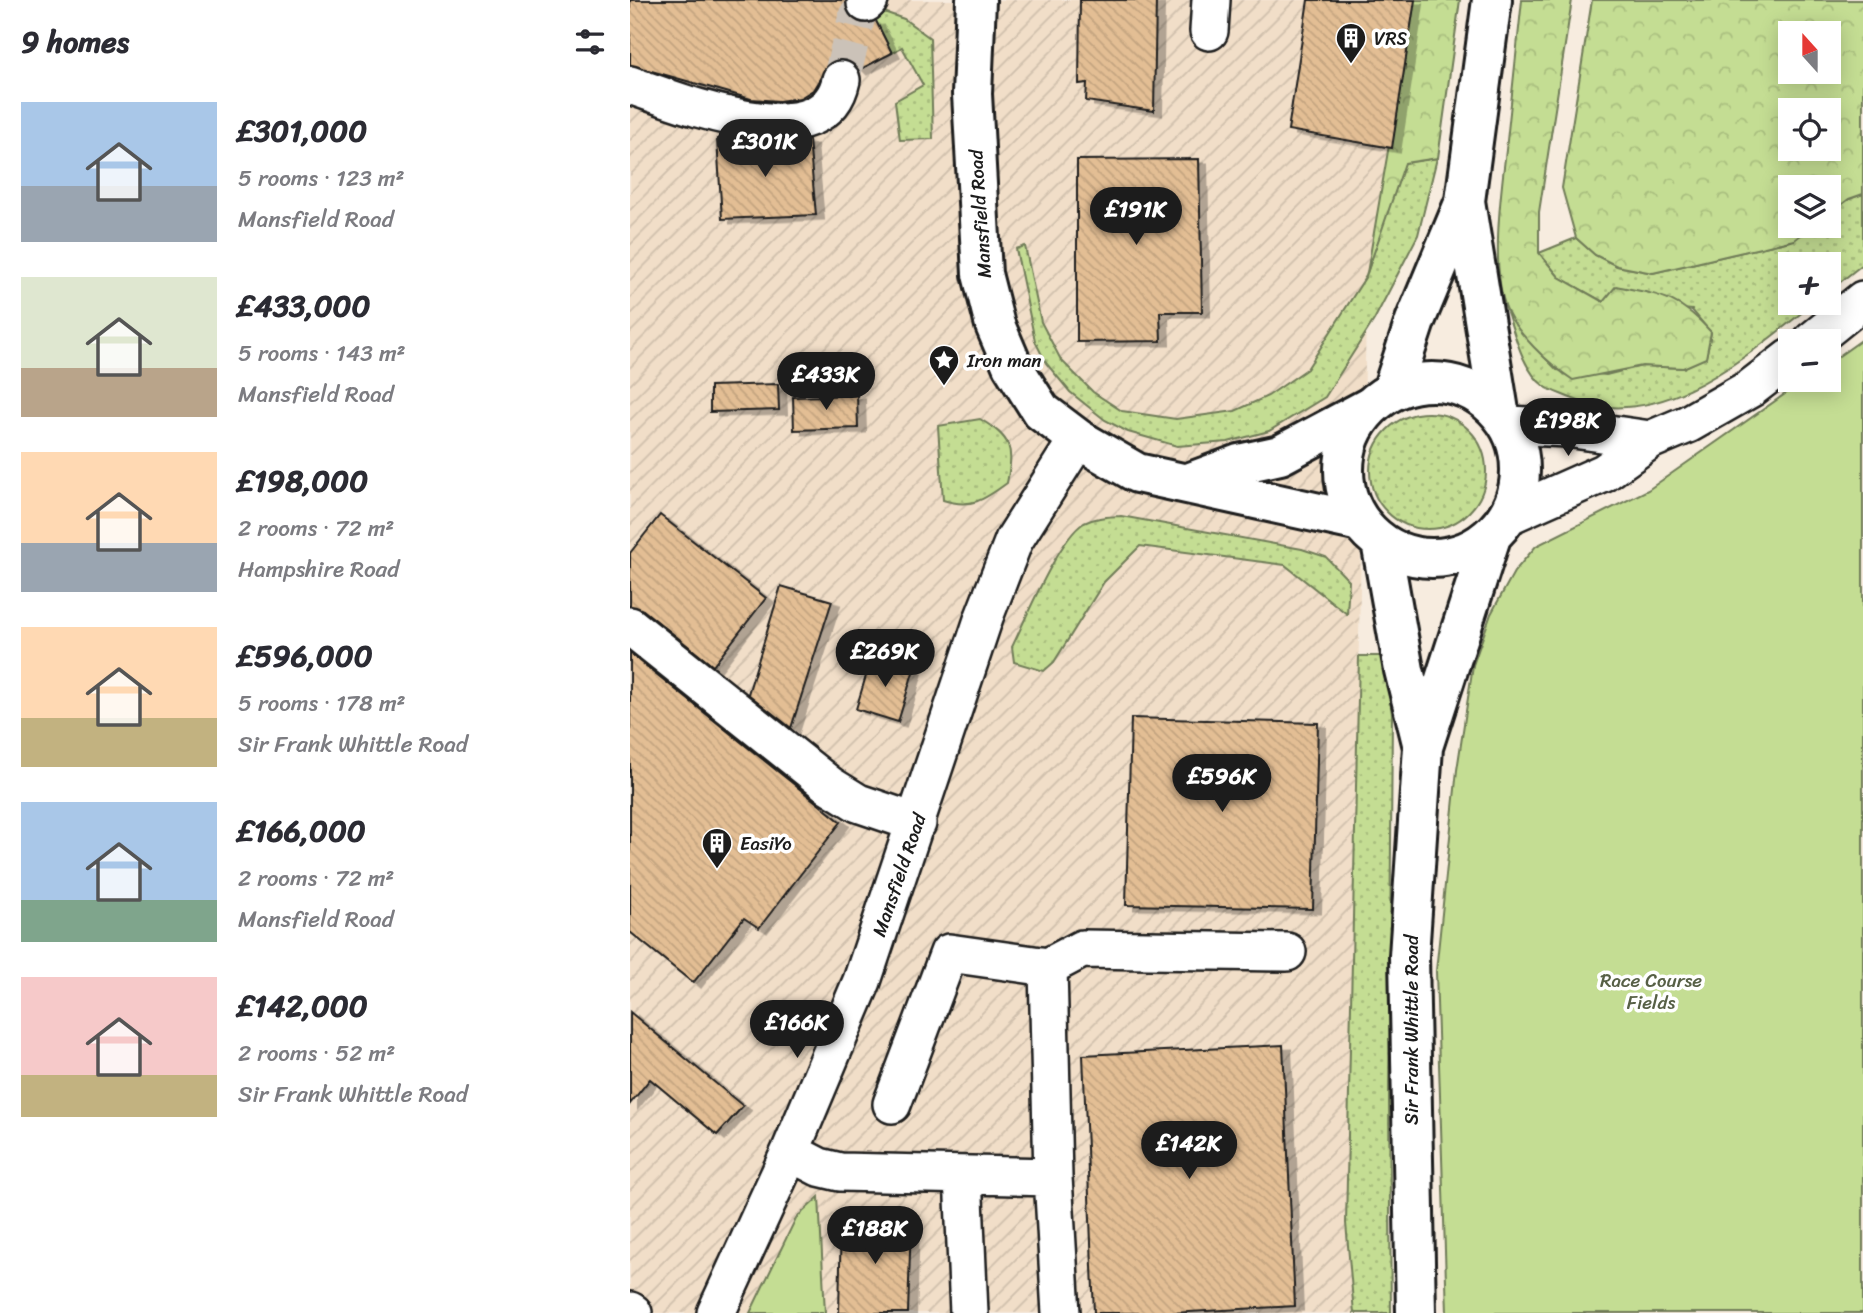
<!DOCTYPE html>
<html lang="en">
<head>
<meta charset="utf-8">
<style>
  :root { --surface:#fff; --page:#f2f2f3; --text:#2b2b33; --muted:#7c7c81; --accent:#1c1c1c }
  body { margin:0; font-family:Sriracha,sans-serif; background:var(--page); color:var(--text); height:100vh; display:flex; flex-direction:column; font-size:26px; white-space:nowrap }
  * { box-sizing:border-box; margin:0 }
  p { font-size:23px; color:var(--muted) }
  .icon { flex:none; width:38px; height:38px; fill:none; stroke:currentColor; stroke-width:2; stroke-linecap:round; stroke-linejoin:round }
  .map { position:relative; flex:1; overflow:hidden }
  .panel { display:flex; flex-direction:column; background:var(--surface); width:630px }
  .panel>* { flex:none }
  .needle { width:46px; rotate:339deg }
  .controls { position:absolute; left:1148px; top:21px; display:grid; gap:14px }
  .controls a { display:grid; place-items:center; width:63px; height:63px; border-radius:0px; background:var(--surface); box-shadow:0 4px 18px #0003; font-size:35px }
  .price { position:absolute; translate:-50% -60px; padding:0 16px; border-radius:24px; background:var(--accent); color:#fff; font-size:23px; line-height:46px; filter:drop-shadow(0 2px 4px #0008) }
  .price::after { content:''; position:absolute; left:50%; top:42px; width:21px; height:16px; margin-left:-10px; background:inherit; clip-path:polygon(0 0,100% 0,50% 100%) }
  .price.current { background:#222; color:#fff }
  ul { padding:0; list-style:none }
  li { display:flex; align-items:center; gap:21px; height:175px; padding:0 21px }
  li span { display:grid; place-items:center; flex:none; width:196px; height:140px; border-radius:0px; color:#555 }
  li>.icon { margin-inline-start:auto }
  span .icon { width:84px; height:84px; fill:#fffc; stroke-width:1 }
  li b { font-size:30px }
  h2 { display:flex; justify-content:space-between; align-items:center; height:84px; padding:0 21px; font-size:30px }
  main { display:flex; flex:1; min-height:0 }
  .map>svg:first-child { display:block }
</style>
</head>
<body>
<main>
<section class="panel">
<h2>9 homes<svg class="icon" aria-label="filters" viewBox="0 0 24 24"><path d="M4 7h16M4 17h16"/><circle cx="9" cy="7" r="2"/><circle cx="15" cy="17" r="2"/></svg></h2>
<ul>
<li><span style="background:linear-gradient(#a9c7e8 60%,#9aa5b1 0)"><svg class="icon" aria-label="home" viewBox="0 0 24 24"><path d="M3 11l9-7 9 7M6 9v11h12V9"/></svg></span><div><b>£301,000</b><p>5 rooms · 123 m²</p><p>Mansfield Road</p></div></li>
<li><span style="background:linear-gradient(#dfe7d0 65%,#b9a48a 0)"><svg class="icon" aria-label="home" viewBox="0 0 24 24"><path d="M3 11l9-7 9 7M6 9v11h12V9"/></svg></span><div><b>£433,000</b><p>5 rooms · 143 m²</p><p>Mansfield Road</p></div></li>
<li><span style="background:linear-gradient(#ffd9b3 65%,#9aa5b1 0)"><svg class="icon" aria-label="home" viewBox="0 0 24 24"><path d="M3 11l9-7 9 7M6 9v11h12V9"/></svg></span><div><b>£198,000</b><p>2 rooms · 72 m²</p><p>Hampshire Road</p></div></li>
<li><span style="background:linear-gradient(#ffd9b3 65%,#c2b280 0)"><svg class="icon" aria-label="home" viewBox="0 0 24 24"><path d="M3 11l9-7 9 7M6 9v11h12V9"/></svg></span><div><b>£596,000</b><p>5 rooms · 178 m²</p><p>Sir Frank Whittle Road</p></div></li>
<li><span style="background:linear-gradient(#a9c7e8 70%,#7fa58c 0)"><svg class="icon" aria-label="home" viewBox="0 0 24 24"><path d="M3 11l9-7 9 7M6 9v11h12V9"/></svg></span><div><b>£166,000</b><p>2 rooms · 72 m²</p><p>Mansfield Road</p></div></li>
<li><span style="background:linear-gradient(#f6c9c9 70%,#c2b280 0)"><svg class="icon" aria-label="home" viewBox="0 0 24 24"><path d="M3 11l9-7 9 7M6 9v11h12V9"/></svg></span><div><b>£142,000</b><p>2 rooms · 52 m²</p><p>Sir Frank Whittle Road</p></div></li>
</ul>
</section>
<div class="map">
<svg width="1233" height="1313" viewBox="0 0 1233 1313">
  <defs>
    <pattern id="industrial-furrows" width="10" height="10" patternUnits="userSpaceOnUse" patternTransform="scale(1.75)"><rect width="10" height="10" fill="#f1dec8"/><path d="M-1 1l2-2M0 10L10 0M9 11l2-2" fill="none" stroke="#cebeab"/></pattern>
    <pattern id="grass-dots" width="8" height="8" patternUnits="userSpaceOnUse" patternTransform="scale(1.75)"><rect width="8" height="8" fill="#c4dd93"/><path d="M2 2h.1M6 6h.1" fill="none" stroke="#a8bd7e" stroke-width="1.8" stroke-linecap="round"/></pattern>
    <pattern id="forest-crowns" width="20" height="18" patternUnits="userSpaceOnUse" patternTransform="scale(1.75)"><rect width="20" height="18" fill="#c4dd93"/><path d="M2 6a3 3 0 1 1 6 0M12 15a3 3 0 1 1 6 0" fill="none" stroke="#a8bd7e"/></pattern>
    <pattern id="building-back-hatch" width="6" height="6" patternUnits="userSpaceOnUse" patternTransform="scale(1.75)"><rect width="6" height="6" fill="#e3be94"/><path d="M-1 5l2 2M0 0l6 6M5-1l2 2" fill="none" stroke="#c2a37f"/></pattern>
    <filter id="shadow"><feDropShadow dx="8" dy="4.5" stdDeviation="0" flood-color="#0004"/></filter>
  </defs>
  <rect width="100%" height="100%" fill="#f7ecdf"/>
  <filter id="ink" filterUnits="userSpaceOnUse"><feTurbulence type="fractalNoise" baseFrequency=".0143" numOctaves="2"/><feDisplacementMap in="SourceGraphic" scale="14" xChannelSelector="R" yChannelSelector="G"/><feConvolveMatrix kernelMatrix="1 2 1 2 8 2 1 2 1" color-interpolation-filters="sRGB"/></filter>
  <g filter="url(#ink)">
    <path fill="url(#industrial-furrows)" d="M 0,0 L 784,0 L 737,273 L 716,1223 L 724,1313 L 0,1313 Z"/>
    <path fill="url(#grass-dots)" stroke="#707c58" stroke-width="2" d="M 251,11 L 274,19 L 300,38 L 303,139 L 270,140 L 265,101 L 293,85 L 272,47 L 262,53 L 243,15 Z
      M 807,158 L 788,235 L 744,320 L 695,397 L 639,431 L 598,442 L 547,446 L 498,432 L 475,420 L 440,392 L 416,363 L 405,341 L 386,249 L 395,246 L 411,322 L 431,360 L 463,392 L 492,411 L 546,419 L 605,411 L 638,396 L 677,369 L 736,276 L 773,163 Z
      M 1233,194 L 1233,264 L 1199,291 L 1199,264 L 1160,264 L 1160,303 L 1184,303 C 1119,354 1028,437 938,397 C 931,394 921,391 914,386 C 892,370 884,331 875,306 L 901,343 L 927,370 L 976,375 L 1012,366 L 1053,368 L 1076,357 L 1081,333 L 1062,310 L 974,302 L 929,277 L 909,253 L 946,238 L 965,255 L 987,266 L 1023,273 L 1164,240 L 1182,226 L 1199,226 L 1199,214 L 1219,199 Z
      M740 471a58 58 0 1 1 116 0a58 58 0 1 1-116 0Z
      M 350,419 C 382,438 384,448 377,483 C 354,500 341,509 313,500 L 308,426 Z
      M 491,516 L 672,549 L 696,557 L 719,581 L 717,614 L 655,565 L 510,546 L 474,582 L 424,662 L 414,671 L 384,662 L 382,647 C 396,618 429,538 454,523 C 466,517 478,517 491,516 Z
      M 729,656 L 754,656 L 762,714 L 759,1100 L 761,1313 L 724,1313 L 716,1223 Z"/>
    <path fill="url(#forest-crowns)" stroke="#707c58" stroke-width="2" fill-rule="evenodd" d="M 784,0 L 830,0 L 808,158 L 775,163 L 737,273 Z
      M 892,0 L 942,0 L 909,212 L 909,253 L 929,277 L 973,302 L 986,286 C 1031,295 1050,297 1081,332 L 1076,358 L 1053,368 L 1012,366 L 943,380 C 920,365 884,332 875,305 C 861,265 871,192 876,150 C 881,100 887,50 892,0 Z
      M 962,0 L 1233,0 L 1233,194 L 1219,199 L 1199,214 L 1199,187 L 1160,187 L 1160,226 L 1182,226 L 1164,240 L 1023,273 L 987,266 L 965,255 L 946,238 L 932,188 ZM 1160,33 L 1199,33 L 1199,72 L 1160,72 ZM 1199,110 L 1199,149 L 1160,149 L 1160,110 Z"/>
    <path fill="#c4dd93" stroke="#707c58" stroke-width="2" d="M 1233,339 L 1233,1313 L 817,1313 L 806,971 L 827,770 L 843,665 L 861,614 L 884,572 L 906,546 L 1018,490 L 1175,380 L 1199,380 L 1199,363 Z
      M 189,1197 L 195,1313 L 120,1313 L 166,1218 Z"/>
    <path fill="url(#building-back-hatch)" stroke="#1c1c1c" stroke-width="2" filter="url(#shadow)" d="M 0,0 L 216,0 L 216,9 L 222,18 L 231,23 L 246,21 L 262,53 L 229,70 L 220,61 L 209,59 L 200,62 L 183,90 L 170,98 L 149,101 L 121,99 L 0,65 Z
      M 450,0 L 526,0 L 524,111 L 456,101 L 457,83 L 449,84 Z
      M 678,0 L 785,0 L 762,148 L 658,130 Z
      M 87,139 L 148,143 L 179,140 L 186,215 L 92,219 Z
      M 569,159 L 572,312 L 530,312 L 531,341 L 447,342 L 447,160 Z
      M 148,384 L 149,410 L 80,412 L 80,386 Z
      M 227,395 L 228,428 L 164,430 L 163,397 Z
      M 30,515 L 136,598 L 83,666 L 13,610 L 0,606 L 0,553 Z
      M 151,586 L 202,601 L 161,728 L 118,694 Z
      M 0,653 L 211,822 L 129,928 L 114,918 L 63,983 L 0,932 Z
      M 242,656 L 284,669 L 268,722 L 226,709 Z
      M 501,718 L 688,723 L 683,909 L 496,905 Z
      M 0,1012 L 113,1106 L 87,1135 L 20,1079 L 0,1104 Z
      M 653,1045 L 665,1306 L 542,1313 L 464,1313 L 453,1055 Z
      M 211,1219 L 281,1220 L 278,1313 L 209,1313 Z"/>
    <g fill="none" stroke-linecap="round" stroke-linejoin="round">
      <path stroke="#cbc2b8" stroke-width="37" stroke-dasharray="37 18" stroke-linecap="butt" d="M 211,80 L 227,16 L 236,3"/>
      <g stroke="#1c1c1c" stroke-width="42">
        <path id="minor" d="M 236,3 L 239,0
          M 579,31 L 581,0
          M 0,85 C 50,102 194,162 211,80
          M 1182,341 L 1233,300
          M 879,425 L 937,428 L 1020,440
          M 879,515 L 974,473 L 1020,440 L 1058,424 L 1121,388 L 1160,358
          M 0,626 L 199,785 L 228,803 L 287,823
          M 262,1104 L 319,953 L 418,967
          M 160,1152 L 189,1167 L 210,1172 L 423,1177 L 431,1313
          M 333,1175 L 339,1313
          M 423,1177 L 418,967 L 452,949 L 657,952
          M 0,1311 L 3,1313
          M 86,1313 L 160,1152 L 232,981 L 354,617 L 384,540 L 448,439"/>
      </g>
      <g stroke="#1c1c1c" stroke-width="44">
        <path id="major" d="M 346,0 L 342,94 L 352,274 L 365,325 L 382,365 L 411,411 L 448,439 L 507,473 L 730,522
          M 558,483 L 609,464 L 650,455 L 738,408"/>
      </g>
      <g stroke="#1c1c1c" stroke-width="44">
        <path id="highway" d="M 835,201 L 869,411
          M714 470a88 88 0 1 1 176 0a88 88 0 1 1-176 0Z
          M 762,391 L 785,321 L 835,201 L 862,0
          M 751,542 L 774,670 L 793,747
          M 786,1313 L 779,956 L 793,747 L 861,537"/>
      </g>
      <use href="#minor" stroke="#fff" stroke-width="37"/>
      <use href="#major" stroke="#fff" stroke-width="38"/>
      <use href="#highway" stroke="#fff" stroke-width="38"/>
    </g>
  </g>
  <defs>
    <g id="building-pin" transform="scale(1.575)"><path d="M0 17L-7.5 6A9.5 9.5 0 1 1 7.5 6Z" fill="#1c1c1c" stroke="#fff"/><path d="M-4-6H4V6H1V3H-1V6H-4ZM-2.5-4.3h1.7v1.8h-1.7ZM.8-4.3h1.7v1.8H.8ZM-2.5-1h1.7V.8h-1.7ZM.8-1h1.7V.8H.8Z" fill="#fff"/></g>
    <g id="sight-pin" transform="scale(1.575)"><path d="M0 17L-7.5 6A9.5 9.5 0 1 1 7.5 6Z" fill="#1c1c1c" stroke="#fff"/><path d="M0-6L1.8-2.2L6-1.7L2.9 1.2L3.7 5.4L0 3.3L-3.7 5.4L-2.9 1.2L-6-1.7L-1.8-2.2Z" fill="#fff"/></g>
  </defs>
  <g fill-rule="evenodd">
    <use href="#building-pin" x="721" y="38"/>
    <use href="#sight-pin" x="314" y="360"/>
    <use href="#building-pin" x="87" y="843"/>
  </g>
  <g text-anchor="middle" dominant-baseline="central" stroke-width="7" stroke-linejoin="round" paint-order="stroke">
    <g font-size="19" fill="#1c1c1c" stroke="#fff" text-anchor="start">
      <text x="744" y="38">VRS</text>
      <text x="337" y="360">Iron man</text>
      <text x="110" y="843">EasiYo</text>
    </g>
    <g font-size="19" fill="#1c1c1c" stroke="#fff">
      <text transform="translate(350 214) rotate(-94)">Mansfield Road</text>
      <text transform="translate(269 875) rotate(-71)">Mansfield Road</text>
      <text transform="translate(781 1030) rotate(-90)">Sir Frank Whittle Road</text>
    </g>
    <g font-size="19" fill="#576046" stroke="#fff">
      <text x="1021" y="980">Race Course<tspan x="1021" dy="22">Fields</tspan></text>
    </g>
  </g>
</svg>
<div class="controls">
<a><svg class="needle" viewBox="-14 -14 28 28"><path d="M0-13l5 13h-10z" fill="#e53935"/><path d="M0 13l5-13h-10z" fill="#7c7c81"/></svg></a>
<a><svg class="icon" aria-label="locate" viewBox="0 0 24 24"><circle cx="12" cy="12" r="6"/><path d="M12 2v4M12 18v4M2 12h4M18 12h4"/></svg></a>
<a><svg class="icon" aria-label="layers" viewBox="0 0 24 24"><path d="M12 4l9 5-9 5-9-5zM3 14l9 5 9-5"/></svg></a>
<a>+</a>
<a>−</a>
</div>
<b class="price current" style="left:135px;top:179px">£301K</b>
<b class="price" style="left:506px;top:247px">£191K</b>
<b class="price" style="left:196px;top:412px">£433K</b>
<b class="price" style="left:938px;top:458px">£198K</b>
<b class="price" style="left:255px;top:689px">£269K</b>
<b class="price" style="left:592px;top:814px">£596K</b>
<b class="price" style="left:167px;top:1060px">£166K</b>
<b class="price" style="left:559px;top:1181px">£142K</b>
<b class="price" style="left:245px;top:1266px">£188K</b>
</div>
</main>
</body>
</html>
